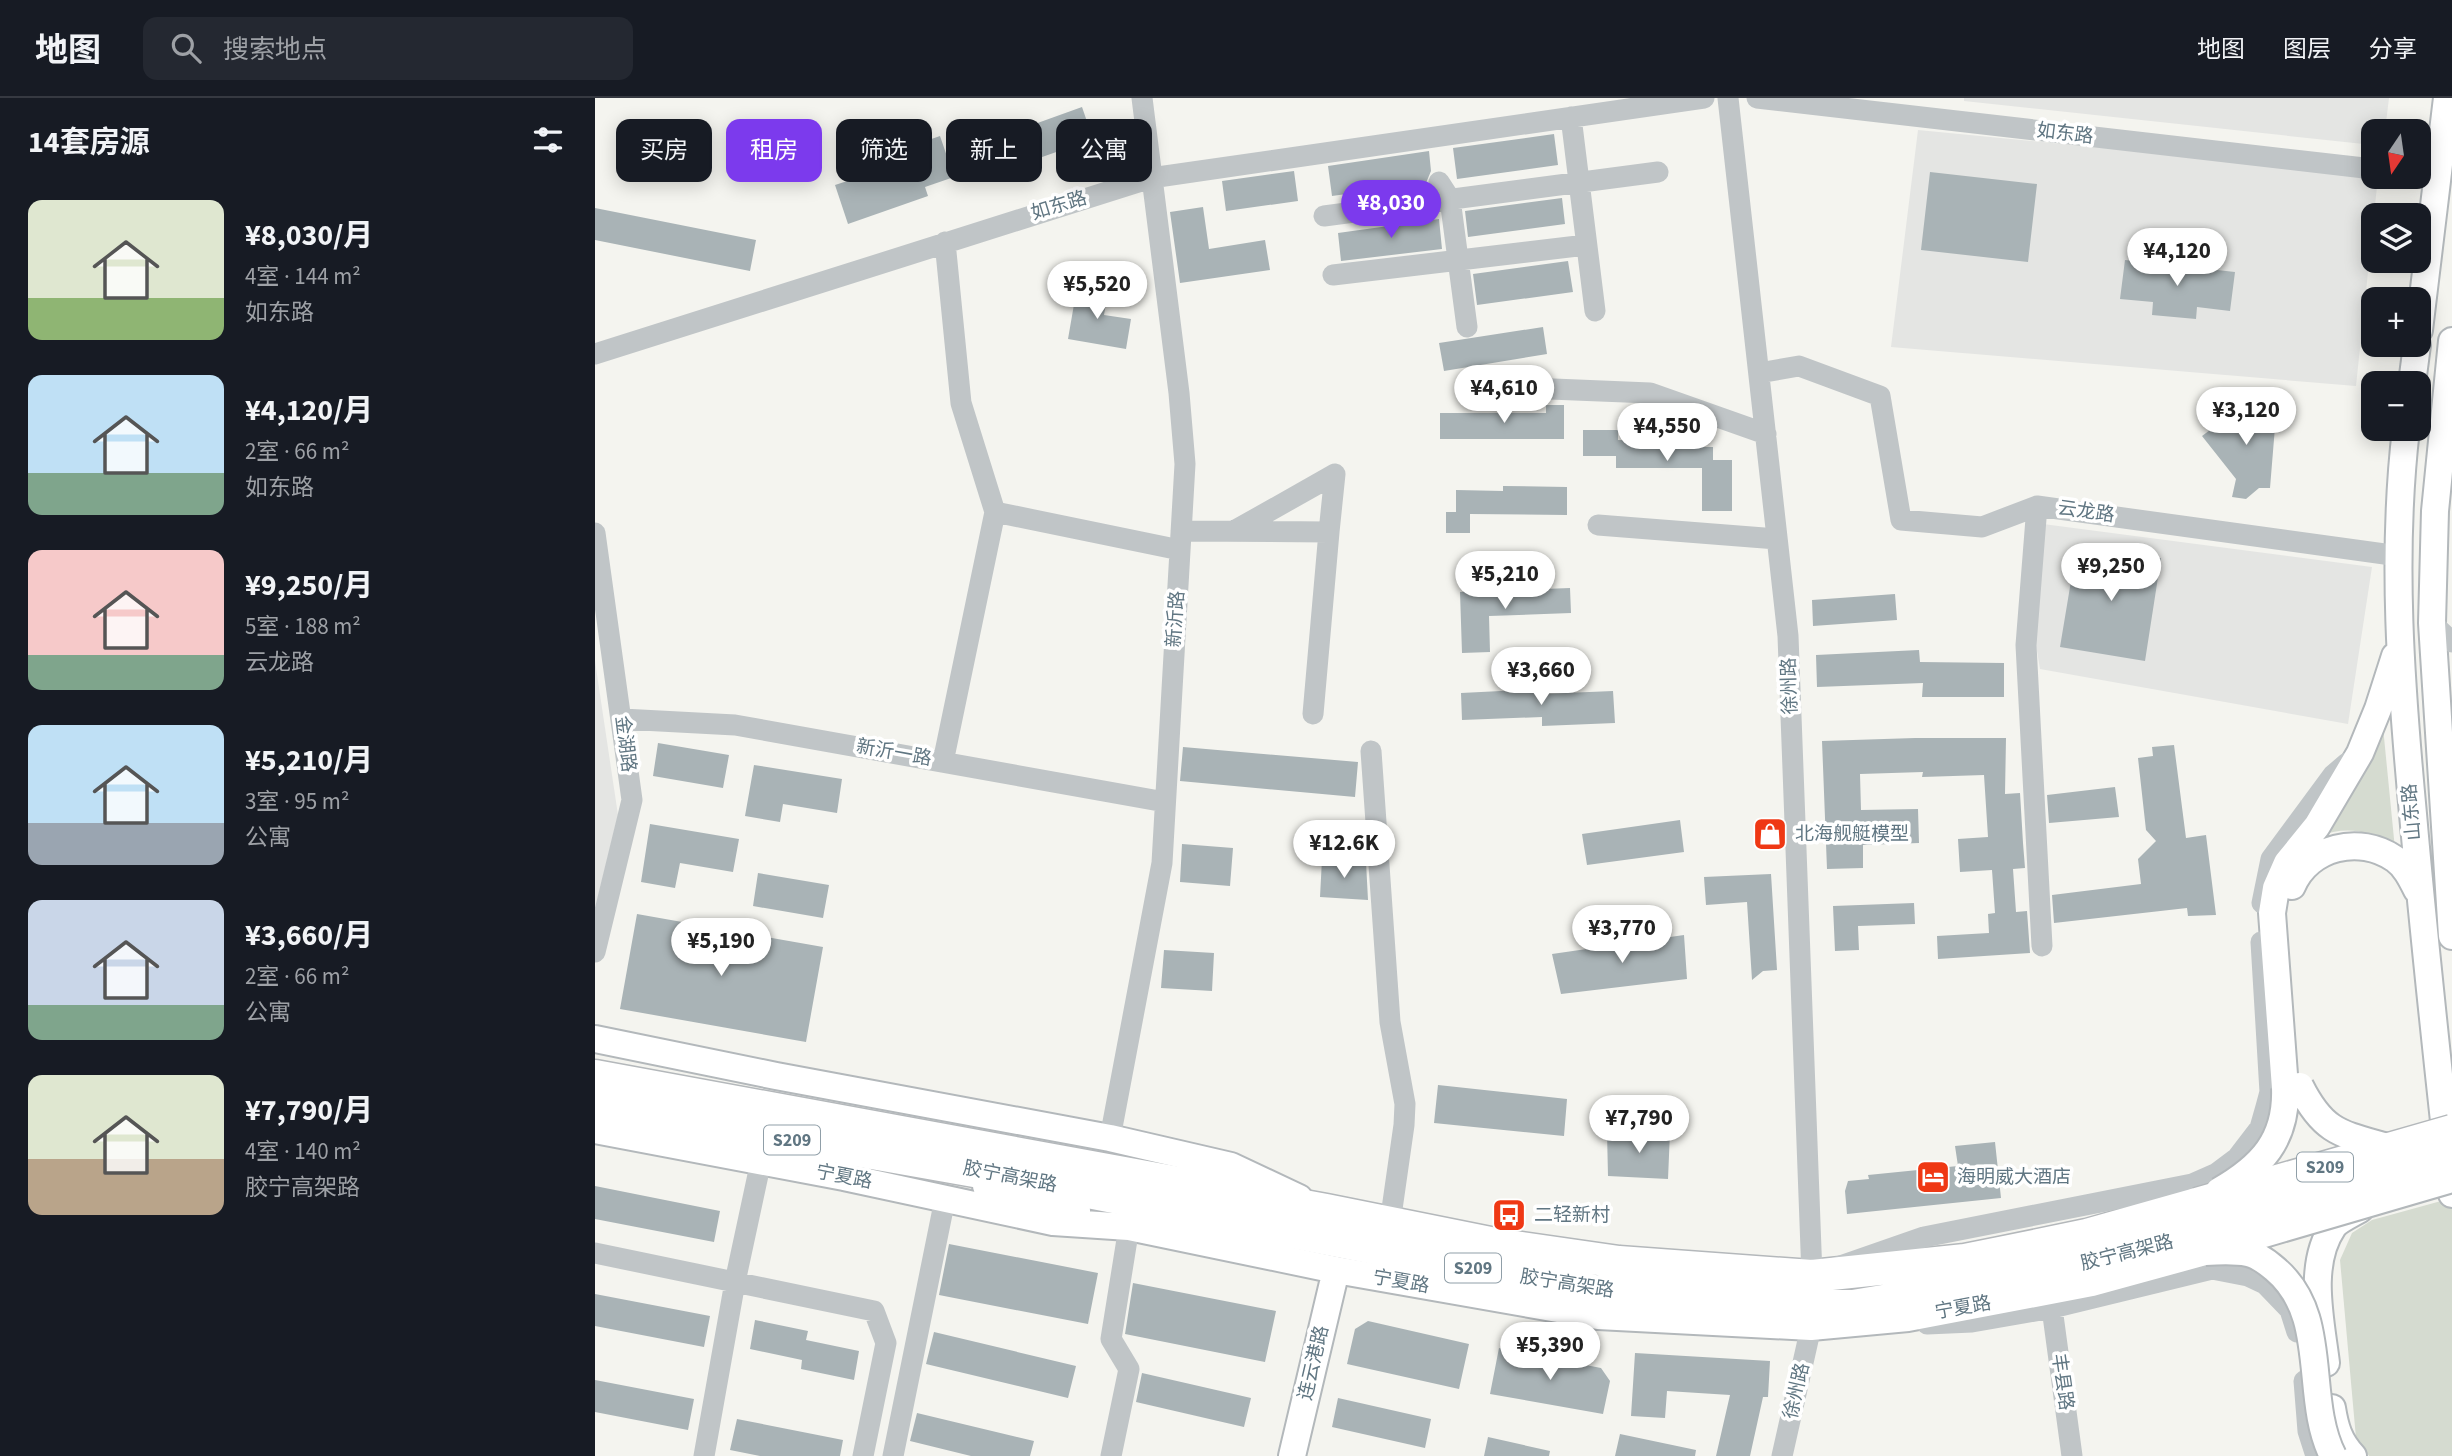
<!DOCTYPE html>
<html lang="zh">
<head>
<meta charset="utf-8">
<style>
  :root { --surface:#171b24; --page:#242831; --text:#f1f3f6; --muted:#9ea1a6; --line:#363941; --accent:#7c3aed }
  body { margin:0; font-family:"Source Sans 3","Noto Sans SC",sans-serif; background:var(--page); color:var(--text); height:100vh; display:flex; flex-direction:column; font-size:26px; white-space:nowrap }
  * { box-sizing:border-box; margin:0 }
  p { font-size:23px; color:var(--muted) }
  .icon { flex:none; width:38px; height:38px; fill:none; stroke:currentColor; stroke-width:2; stroke-linecap:round; stroke-linejoin:round }
  .map { position:relative; flex:1; overflow:hidden }
  .details { display:flex; flex-direction:column; background:var(--surface); width:595px }
  .details>* { flex:none }
  .hud { position:absolute; left:21px; top:21px; width:665px; height:63px; display:flex; gap:14px }
  .needle { width:46px; rotate:193deg }
  .controls { position:absolute; left:1766px; top:21px; display:grid; gap:14px }
  .controls a { display:grid; place-items:center; width:70px; height:70px; border-radius:14px; background:var(--surface); box-shadow:0 4px 18px #0003; font-size:35px }
  .price { position:absolute; translate:-50% -60px; padding:0 16px; border-radius:24px; background:#fff; color:#222; font-size:23px; line-height:46px; filter:drop-shadow(0 2px 4px #0008) }
  .price::after { content:''; position:absolute; left:50%; top:42px; width:21px; height:16px; margin-left:-10px; background:inherit; clip-path:polygon(0 0,100% 0,50% 100%) }
  .price.selected { background:var(--accent); color:#fff }
  ul { padding:0; list-style:none }
  li { display:flex; align-items:center; gap:21px; height:175px; padding:0 28px }
  li span { display:grid; place-items:center; flex:none; width:196px; height:140px; border-radius:14px; color:#555 }
  li>.icon { margin-inline-start:auto }
  span .icon { width:84px; height:84px; fill:#fffc; stroke-width:1 }
  li b { font-size:30px }
  h2 { display:flex; justify-content:space-between; align-items:center; height:84px; padding:0 28px; font-size:30px }
  .chip { padding:0 24px; border-radius:14px; background:var(--surface); box-shadow:0 4px 18px #0003; font-size:24px; line-height:63px }
  .chip.selected { background:var(--accent); color:#fff }
  header { display:flex; align-items:center; gap:42px; box-sizing:border-box; height:98px; padding:0 35px; background:var(--surface); border-bottom:2px solid var(--line) }
  header strong { font-size:33px }
  nav { display:flex; gap:38px; margin-inline-start:auto; font-size:24px }
  .search { width:490px; height:63px; background:var(--page); display:flex; align-items:center; gap:18px; box-sizing:border-box; padding:0 24px; border-radius:14px; color:var(--muted); font-size:26px }
  main { display:flex; flex:1; min-height:0 }
  .map>svg:first-child { display:block }
</style>
</head>
<body>
<header>
<strong>地图</strong>
<div class="search"><svg class="icon" aria-label="search" viewBox="0 0 24 24"><circle cx="10" cy="10" r="6"/><path d="M15 15l6 6"/></svg>搜索地点</div>
<nav><a>地图</a><a>图层</a><a>分享</a></nav>
</header>
<main>
<section class="details">
<h2>14套房源<svg class="icon" aria-label="filters" viewBox="0 0 24 24"><path d="M4 7h16M4 17h16"/><circle cx="9" cy="7" r="2"/><circle cx="15" cy="17" r="2"/></svg></h2>
<ul>
<li><span style="background:linear-gradient(#dfe7d0 70%,#8fb573 0)"><svg class="icon" aria-label="home" viewBox="0 0 24 24"><path d="M3 11l9-7 9 7M6 9v11h12V9"/></svg></span><div><b>¥8,030/月</b><p>4室 · 144 m²</p><p>如东路</p></div></li>
<li><span style="background:linear-gradient(#bfe0f5 70%,#7fa58c 0)"><svg class="icon" aria-label="home" viewBox="0 0 24 24"><path d="M3 11l9-7 9 7M6 9v11h12V9"/></svg></span><div><b>¥4,120/月</b><p>2室 · 66 m²</p><p>如东路</p></div></li>
<li><span style="background:linear-gradient(#f6c9c9 75%,#7fa58c 0)"><svg class="icon" aria-label="home" viewBox="0 0 24 24"><path d="M3 11l9-7 9 7M6 9v11h12V9"/></svg></span><div><b>¥9,250/月</b><p>5室 · 188 m²</p><p>云龙路</p></div></li>
<li><span style="background:linear-gradient(#bfe0f5 70%,#9aa5b1 0)"><svg class="icon" aria-label="home" viewBox="0 0 24 24"><path d="M3 11l9-7 9 7M6 9v11h12V9"/></svg></span><div><b>¥5,210/月</b><p>3室 · 95 m²</p><p>公寓</p></div></li>
<li><span style="background:linear-gradient(#c9d6e8 75%,#7fa58c 0)"><svg class="icon" aria-label="home" viewBox="0 0 24 24"><path d="M3 11l9-7 9 7M6 9v11h12V9"/></svg></span><div><b>¥3,660/月</b><p>2室 · 66 m²</p><p>公寓</p></div></li>
<li><span style="background:linear-gradient(#dfe7d0 60%,#b9a48a 0)"><svg class="icon" aria-label="home" viewBox="0 0 24 24"><path d="M3 11l9-7 9 7M6 9v11h12V9"/></svg></span><div><b>¥7,790/月</b><p>4室 · 140 m²</p><p>胶宁高架路</p></div></li>
</ul>
</section>
<div class="map">
<svg width="1857" height="1358" viewBox="0 0 1857 1358">
  <rect width="100%" height="100%" fill="#f4f4ef"/>
  <path fill="#e4e5e3" d="M 1369,0 L 1794,0 L 1790,33 L 1778,33 L 1778,47 L 1369,3 Z
    M 1323,32 L 1778,76 L 1783,79 L 1761,288 L 1296,249 Z
    M 1448,426 L 1777,469 L 1753,626 L 1445,571 L 1436,517 Z
    M 0,563 L 23,717 L 0,811 Z"/>
  <path fill="#d5dbd0" d="M 1788,629 L 1800,751 C 1772,731 1754,728 1722,738 Z
    M 1857,1100 L 1857,1358 L 1774,1358 L 1761,1340 L 1745,1162 L 1757,1135 L 1777,1122 Z"/>
  <path fill="#a9b3b6" d="M 487,9 L 498,41 L 405,74 L 393,43 Z
    M 959,36 L 963,67 L 862,81 L 858,50 Z
    M 345,38 L 359,79 L 330,89 L 333,98 L 253,126 L 240,87 L 283,73 L 279,61 Z
    M 834,53 L 836,73 L 831,85 L 737,98 L 733,68 Z
    M 699,73 L 703,103 L 631,113 L 627,83 Z
    M 1335,74 L 1442,86 L 1433,164 L 1326,152 Z
    M 967,100 L 970,126 L 873,139 L 870,113 Z
    M 608,109 L 614,151 L 670,142 L 675,172 L 585,185 L 575,114 Z
    M 0,110 L 161,142 L 155,173 L 0,142 Z
    M 844,121 L 847,151 L 746,163 L 743,135 Z
    M 1530,162 L 1640,174 L 1635,213 L 1602,209 L 1601,221 L 1557,217 L 1558,204 L 1525,201 Z
    M 973,163 L 978,194 L 882,207 L 878,176 Z
    M 482,189 L 513,194 L 509,217 L 536,221 L 531,251 L 473,241 Z
    M 948,229 L 952,256 L 849,273 L 844,245 Z
    M 951,307 L 969,307 L 969,341 L 845,341 L 845,315 L 951,315 Z
    M 1621,310 L 1693,317 L 1692,330 L 1680,329 L 1675,390 L 1664,390 L 1651,401 L 1637,399 L 1641,381 L 1607,338 L 1619,329 Z
    M 988,332 L 1023,332 L 1023,342 L 1060,343 L 1060,349 L 1118,349 L 1118,362 L 1137,362 L 1137,413 L 1107,413 L 1107,370 L 1021,370 L 1021,358 L 988,358 Z
    M 908,388 L 972,389 L 972,417 L 875,416 L 875,435 L 851,435 L 851,414 L 861,414 L 861,392 L 908,393 Z
    M 1482,447 L 1566,460 L 1550,563 L 1465,549 Z
    M 975,490 L 976,515 L 894,518 L 895,554 L 867,555 L 865,494 Z
    M 1300,496 L 1302,522 L 1218,528 L 1217,502 Z
    M 1324,552 L 1325,564 L 1409,565 L 1409,599 L 1327,599 L 1328,585 L 1222,589 L 1221,557 Z
    M 947,591 L 947,596 L 1018,593 L 1020,625 L 947,628 L 947,619 L 867,622 L 866,595 Z
    M 1320,640 L 1411,640 L 1410,696 L 1425,695 L 1428,745 L 1430,770 L 1418,771 L 1421,814 L 1432,813 L 1435,855 L 1343,861 L 1342,838 L 1394,835 L 1393,816 L 1400,815 L 1397,772 L 1365,774 L 1363,741 L 1393,739 L 1389,677 L 1327,679 L 1328,674 L 1265,676 L 1266,712 L 1323,711 L 1324,745 L 1268,747 L 1268,770 L 1232,771 L 1227,643 Z
    M 63,645 L 134,657 L 128,690 L 58,678 Z
    M 1579,647 L 1591,740 L 1611,737 L 1621,817 L 1593,818 L 1592,810 L 1459,825 L 1457,797 L 1546,786 L 1543,761 L 1561,743 L 1551,732 L 1543,660 L 1558,658 L 1557,649 Z
    M 588,649 L 763,664 L 760,699 L 585,683 Z
    M 159,667 L 247,681 L 242,715 L 188,706 L 185,724 L 150,718 Z
    M 1520,689 L 1524,719 L 1454,725 L 1452,697 Z
    M 1085,722 L 1089,754 L 992,767 L 987,736 Z
    M 55,726 L 144,741 L 138,774 L 85,765 L 80,790 L 46,784 Z
    M 587,746 L 638,750 L 635,788 L 585,784 Z
    M 727,761 L 771,764 L 773,802 L 725,799 Z
    M 163,775 L 234,787 L 228,820 L 158,808 Z
    M 1176,776 L 1182,872 L 1168,873 L 1157,882 L 1152,804 L 1111,807 L 1109,779 Z
    M 1319,805 L 1320,826 L 1263,828 L 1264,852 L 1240,853 L 1238,808 Z
    M 42,816 L 228,849 L 211,944 L 25,911 Z
    M 1089,837 L 1092,881 L 966,896 L 957,856 Z
    M 569,852 L 619,855 L 617,893 L 566,890 Z
    M 843,987 L 972,1001 L 969,1038 L 839,1025 Z
    M 1075,1034 L 1073,1081 L 1013,1078 L 1012,1035 Z
    M 1400,1044 L 1406,1100 L 1252,1116 L 1250,1093 L 1253,1083 L 1274,1081 L 1273,1077 L 1363,1068 L 1360,1048 Z
    M 0,1088 L 125,1113 L 119,1144 L 0,1121 Z
    M 354,1146 L 503,1175 L 493,1226 L 344,1197 Z
    M 538,1185 L 681,1213 L 670,1264 L 530,1236 Z
    M 0,1196 L 115,1218 L 109,1249 L 0,1228 Z
    M 160,1222 L 213,1233 L 211,1242 L 264,1253 L 259,1282 L 206,1271 L 207,1262 L 155,1251 Z
    M 773,1223 L 874,1246 L 864,1291 L 752,1266 L 760,1231 Z
    M 339,1234 L 481,1268 L 473,1300 L 331,1266 Z
    M 904,1250 L 1006,1270 L 1015,1283 L 1008,1316 L 895,1296 Z
    M 1040,1255 L 1175,1263 L 1173,1299 L 1168,1299 L 1155,1358 L 1121,1358 L 1135,1297 L 1072,1293 L 1070,1320 L 1036,1318 Z
    M 547,1275 L 656,1300 L 649,1329 L 541,1304 Z
    M 0,1282 L 99,1301 L 93,1332 L 0,1314 Z
    M 743,1300 L 836,1321 L 830,1350 L 737,1329 Z
    M 322,1315 L 439,1343 L 435,1358 L 376,1358 L 315,1343 Z
    M 142,1321 L 248,1342 L 245,1358 L 165,1358 L 135,1352 Z
    M 1025,1336 L 1101,1352 L 1100,1358 L 1020,1358 Z
    M 893,1339 L 955,1353 L 954,1358 L 889,1358 Z"/>
  <g fill="none" stroke-linecap="round" stroke-linejoin="round">
    <g stroke="#b3b8bb" stroke-width="30">
      <path id="major" d="M 1824,232 L 1852,0
        M 1857,243 L 1840,413 L 1837,525 L 1857,838
        M 1817,285 L 1822,247
        M 1811,331 C 1796,459 1806,588 1818,716 C 1829,843 1843,969 1857,1096
        M 1697,788 C 1714,749 1764,736 1800,761 C 1810,768 1816,780 1822,792
        M 0,941 L 181,978 L 515,1040 L 636,1068 L 704,1100
        M 1690,990 L 1677,815 L 1681,790 L 1692,765 L 1722,728 L 1765,655 L 1783,611 L 1800,558
        M 0,1032 L 249,1079 L 458,1124 L 534,1129 L 741,1172 L 1003,1218 L 1216,1229 L 1313,1220 L 1497,1185 L 1610,1154
        M 391,1088 L 482,1113
        M 1731,1265 C 1726,1223 1712,1167 1738,1129 C 1743,1122 1757,1116 1765,1111
        M 1737,1310 C 1740,1329 1744,1343 1758,1358
        M 697,1358 L 741,1172"/>
    </g>
    <g stroke="#b4b8bb" stroke-width="35">
      <path id="highway" d="M 0,978 L 731,1112 L 905,1147 L 1024,1164 L 1217,1178 L 1370,1162 L 1405,1155 L 1492,1137 L 1602,1106
        M 0,1006 L 447,1085 L 999,1193 L 1176,1207 L 1258,1208 L 1432,1179 L 1519,1160 L 1607,1135"/>
    </g>
    <path stroke="#c0c5c7" stroke-width="21" d="M 1133,0 L 1193,538 L 1217,1178 L 1329,1139 L 1597,1086 L 1622,1075 L 1642,1060 L 1665,1030 L 1671,1009 L 1675,994 L 1666,844
      M 1162,0 L 1778,71
      M 976,19 L 1000,213
      M 844,84 L 855,101 L 872,229
      M 729,118 L 1063,74
      M 738,177 L 991,147
      M 0,256 L 556,80 L 1109,0
      M 1164,275 L 1204,268 L 1285,298 L 1306,422 L 1387,429 L 1442,408 L 1804,458
      M 883,288 L 1055,295 L 1171,336
      M 1442,408 L 1431,547 L 1447,848
      M 400,414 L 585,452
      M 1003,427 L 1182,441
      M 586,433 L 734,434 L 740,376 L 639,433
      M 0,435 L 37,702 L 0,854
      M 1837,525 L 1857,544
      M 718,616 L 734,434
      M 27,621 L 140,627 L 570,704
      M 776,653 L 795,924 L 810,1006 L 809,1027 L 795,1125
      M 348,664 L 400,414 L 366,305 L 350,144
      M 1667,805 L 1676,761 L 1738,677 L 1752,665
      M 515,1040 L 567,765 L 590,366 L 584,295 L 547,0
      M 0,1155 L 279,1213 L 291,1245 L 268,1358
      M 1457,1210 L 1477,1358
      M 1332,1226 L 1377,1224 L 1457,1210 L 1617,1171 L 1653,1178 L 1670,1186 L 1695,1212 L 1702,1234
      M 1709,1283 L 1713,1333 L 1721,1358
      M 109,1358 L 140,1184 L 166,1063
      M 298,1358 L 350,1101
      M 516,1358 L 534,1271 L 516,1241 L 534,1129
      M 1187,1358 L 1216,1229"/>
    <use href="#major" stroke="#fff" stroke-width="26"/>
    <use href="#highway" stroke="#fff" stroke-width="32"/>
    <g stroke="#b3b8bb" stroke-width="30" stroke-linecap="butt">
      <path id="major-bridge" d="M 1705,988 C 1729,1036 1747,1036 1796,1050
        M 1624,1093 C 1666,1069 1692,1042 1690,990
        M 1628,1148 L 1857,1081
        M 1610,1154 C 1624,1153 1639,1152 1653,1155 C 1663,1157 1673,1165 1680,1171 C 1736,1218 1708,1299 1738,1358"/>
    </g>
    <g stroke="#b4b8bb" stroke-width="35" stroke-linecap="butt">
      <path id="highway-bridge" d="M 1602,1106 L 1857,1033
        M 1607,1135 L 1857,1064"/>
    </g>
    <use href="#major-bridge" stroke="#fff" stroke-width="26"/>
    <use href="#highway-bridge" stroke="#fff" stroke-width="32"/>
  </g>
  <defs>
    <g id="shop-square" transform="scale(1.75)"><rect x="-9" y="-9" width="18" height="18" rx="4" fill="#ef3814" stroke="#fff"/><path d="M-5-2.5h2.3a2.7 3.5 0 0 1 5.4 0H5L5.5 6h-11ZM-1.5-2.5h3a1.5 2.3 0 0 0-3 0Z" fill="#fff"/></g>
    <g id="hotel-square" transform="scale(1.75)"><rect x="-9" y="-9" width="18" height="18" rx="4" fill="#ef3814" stroke="#fff"/><path d="M-6-4.5h1.5V1H6V5H4.5V3h-9V5H-6ZM-4 0a1.8 1.8 0 1 1 3.6 0ZM.5 0V-2.5h3Q6-2.5 6 0Z" fill="#fff"/></g>
    <g id="bus-square" transform="scale(1.75)"><rect x="-9" y="-9" width="18" height="18" rx="4" fill="#ef3814" stroke="#fff"/><path d="M-5-6H5V4H4V6H2V4H-2V6H-4V4H-5ZM-3.5-4V0h7V-4ZM-3.5 1.2v1.5H-2V1.2ZM2 1.2v1.5H3.5V1.2Z" fill="#fff"/></g>
  </defs>
  <g fill-rule="evenodd">
    <use href="#shop-square" x="1175" y="736"/>
    <use href="#hotel-square" x="1338" y="1079"/>
    <use href="#bus-square" x="914" y="1117"/>
  </g>
  <g text-anchor="middle" dominant-baseline="central" stroke-width="7" stroke-linejoin="round" paint-order="stroke">
    <g fill="#fff" stroke="#909fa8" stroke-width="2">
      <rect x="169" y="1027.5" width="56" height="29" rx="5"/>
      <rect x="1702" y="1054.5" width="56" height="29" rx="5"/>
      <rect x="850" y="1155.5" width="56" height="29" rx="5"/>
    </g>
    <g font-size="18" font-weight="bold" fill="#607682">
      <text x="197" y="1042">S209</text>
      <text x="1730" y="1069">S209</text>
      <text x="878" y="1170">S209</text>
    </g>
    <g font-size="19" fill="#607682" stroke="#fff">
      <text transform="translate(1470 36) rotate(7)">如东路</text>
      <text transform="translate(464 108) rotate(-17)">如东路</text>
      <text transform="translate(1491 414) rotate(8)">云龙路</text>
      <text transform="translate(581 521) rotate(-86)">新沂路</text>
      <text transform="translate(1195 588) rotate(-92)">徐州路</text>
      <text transform="translate(30 646) rotate(83)">金湖路</text>
      <text transform="translate(299 655) rotate(10)">新沂一路</text>
      <text transform="translate(1817 714) rotate(-95)">山东路</text>
      <text transform="translate(249 1079) rotate(11)">宁夏路</text>
      <text transform="translate(415 1079) rotate(11)">胶宁高架路</text>
      <text transform="translate(1532 1155) rotate(-14)">胶宁高架路</text>
      <text transform="translate(806 1184) rotate(10)">宁夏路</text>
      <text transform="translate(972 1186) rotate(9)">胶宁高架路</text>
      <text transform="translate(1368 1210) rotate(-10)">宁夏路</text>
      <text transform="translate(719 1265) rotate(-77)">连云港路</text>
      <text transform="translate(1467 1284) rotate(82)">丰县路</text>
      <text transform="translate(1202 1293) rotate(-77)">徐州路</text>
    </g>
    <g font-size="19" fill="#607682" stroke="#fff" text-anchor="start">
      <text x="1200" y="736">北海舰艇模型</text>
      <text x="1362" y="1079">海明威大酒店</text>
      <text x="939" y="1117">二轻新村</text>
    </g>
  </g>
</svg>
<div class="controls">
<a><svg class="needle" viewBox="-14 -14 28 28"><path d="M0-13l5 13h-10z" fill="#e53935"/><path d="M0 13l5-13h-10z" fill="#9ea1a6"/></svg></a>
<a><svg class="icon" aria-label="layers" viewBox="0 0 24 24"><path d="M12 4l9 5-9 5-9-5zM3 14l9 5 9-5"/></svg></a>
<a>+</a>
<a>−</a>
</div>
<b class="price selected" style="left:796px;top:142px">¥8,030</b>
<b class="price" style="left:1582px;top:190px">¥4,120</b>
<b class="price" style="left:502px;top:223px">¥5,520</b>
<b class="price" style="left:909px;top:327px">¥4,610</b>
<b class="price" style="left:1651px;top:349px">¥3,120</b>
<b class="price" style="left:1072px;top:365px">¥4,550</b>
<b class="price" style="left:1516px;top:505px">¥9,250</b>
<b class="price" style="left:910px;top:513px">¥5,210</b>
<b class="price" style="left:946px;top:609px">¥3,660</b>
<b class="price" style="left:749px;top:782px">¥12.6K</b>
<b class="price" style="left:1027px;top:867px">¥3,770</b>
<b class="price" style="left:126px;top:880px">¥5,190</b>
<b class="price" style="left:1044px;top:1057px">¥7,790</b>
<b class="price" style="left:955px;top:1284px">¥5,390</b>
<div class="hud">
<a class="chip">买房</a>
<a class="chip selected">租房</a>
<a class="chip">筛选</a>
<a class="chip">新上</a>
<a class="chip">公寓</a>
</div>
</div>
</main>
</body>
</html>
